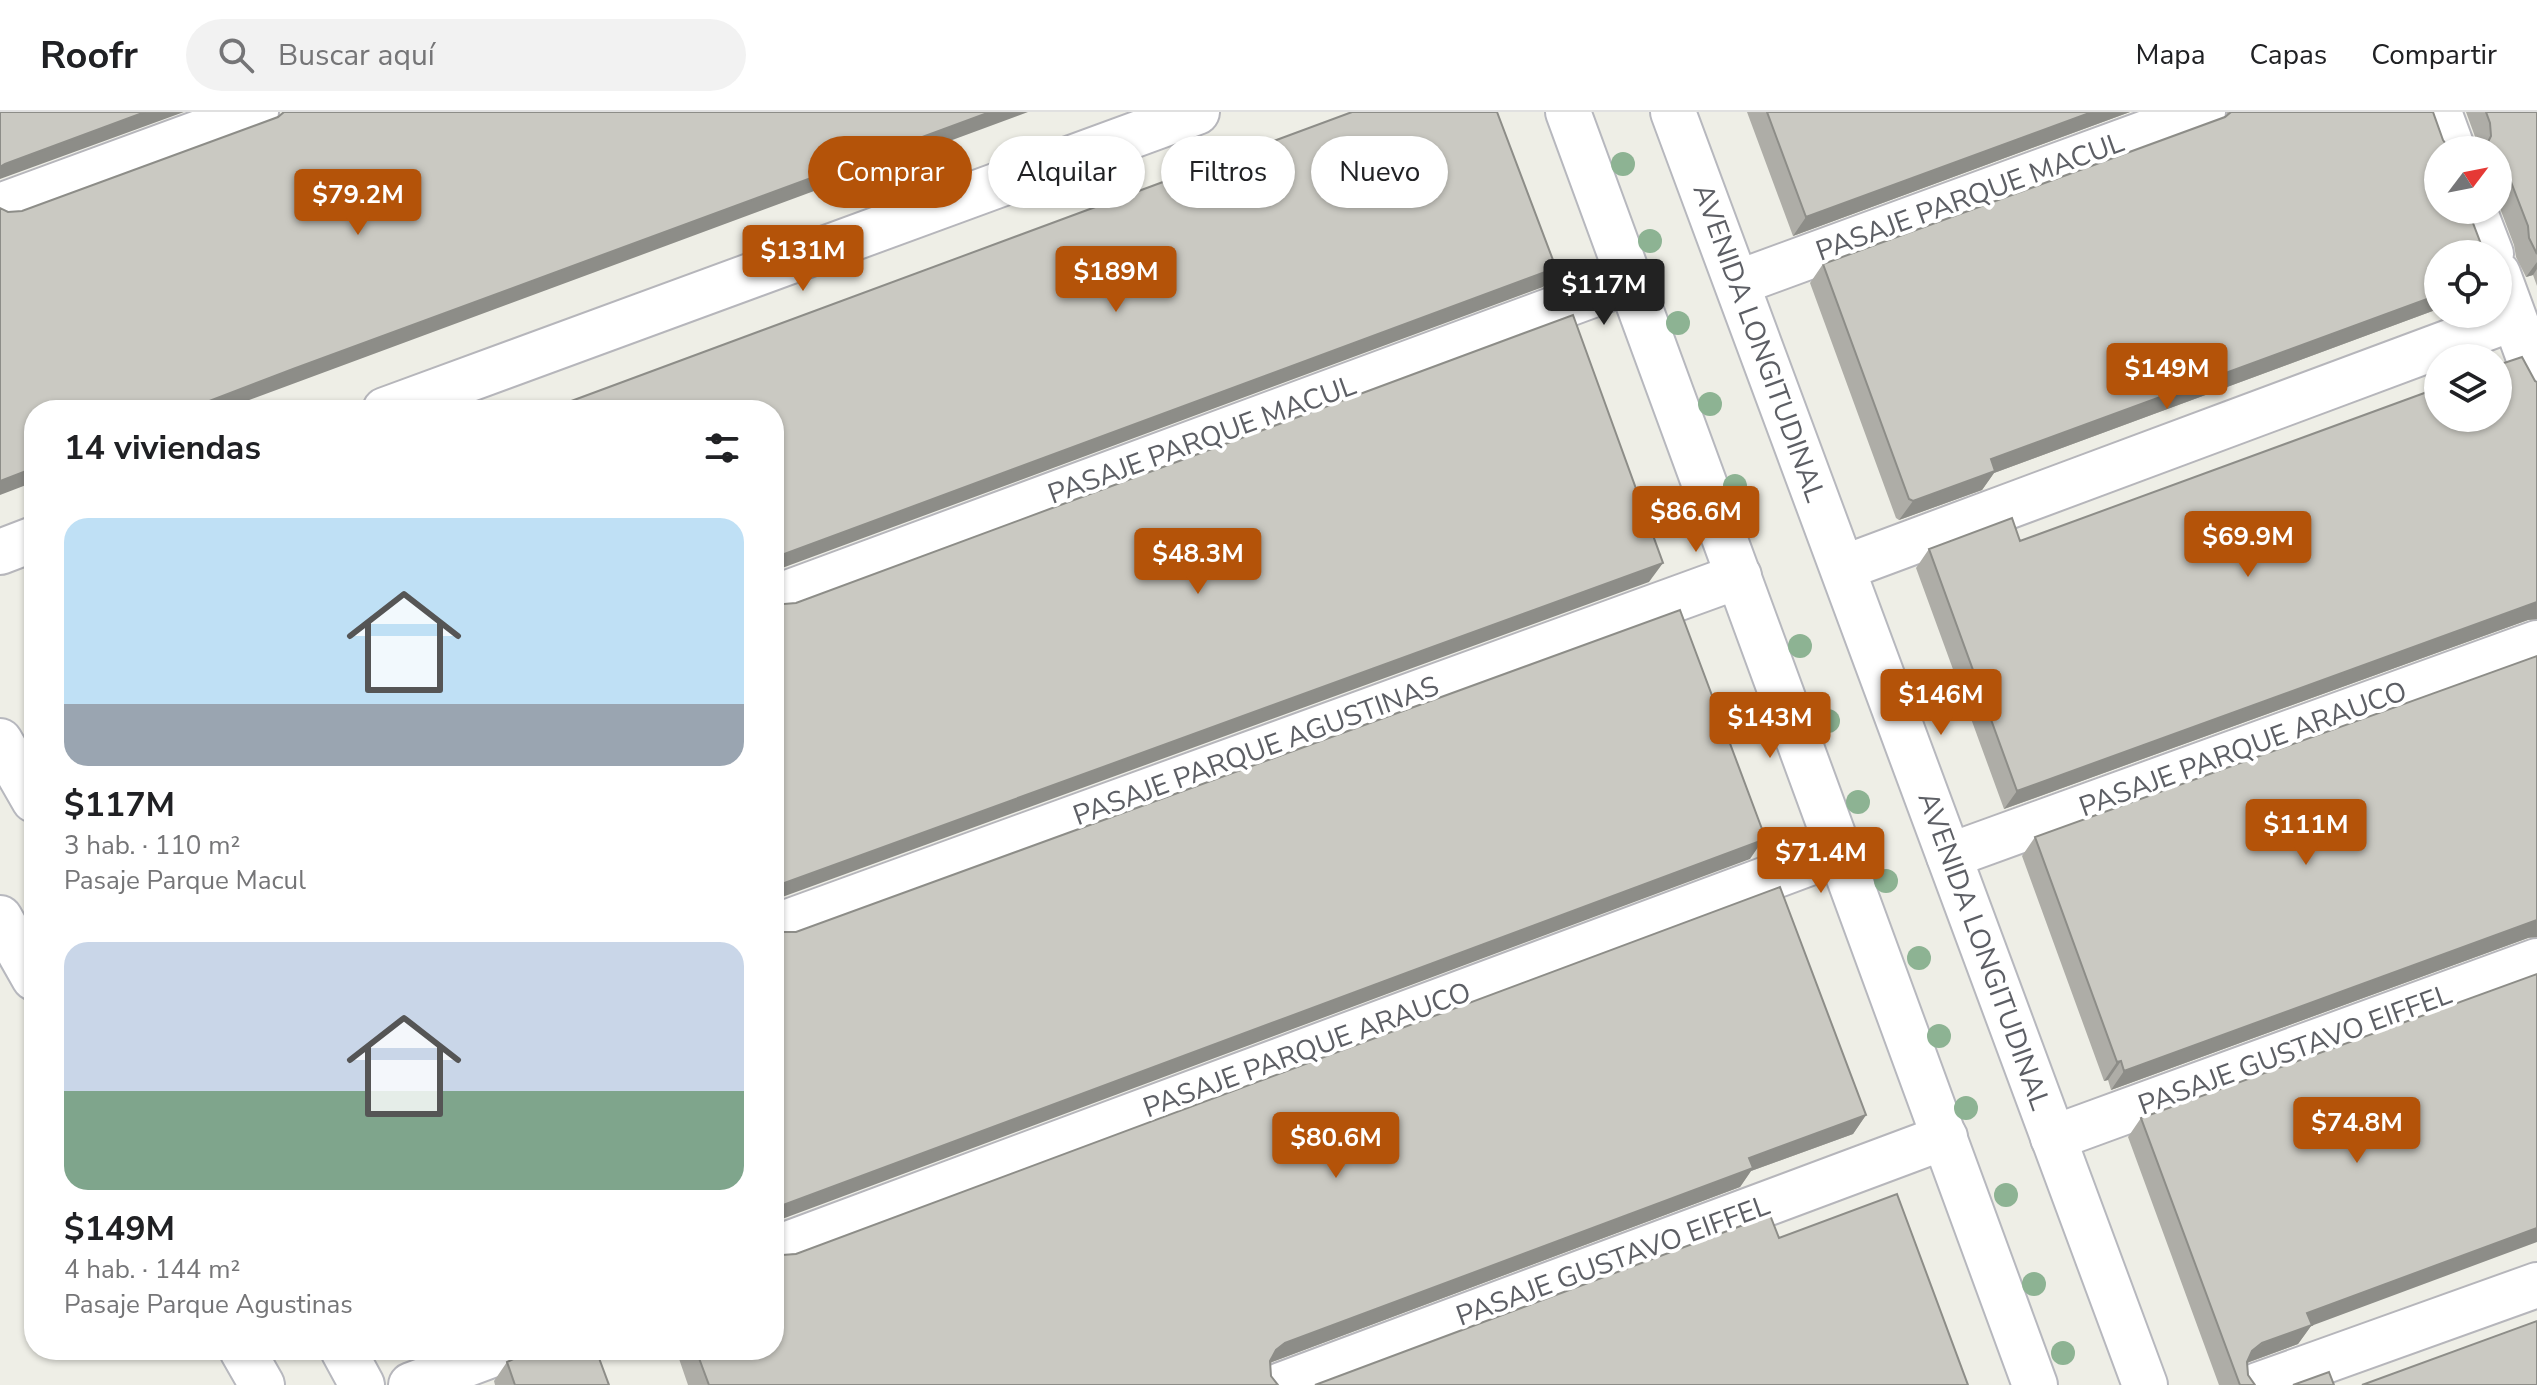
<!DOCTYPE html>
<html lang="es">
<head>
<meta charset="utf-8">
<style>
  :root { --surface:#fff; --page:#f2f2f2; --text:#202124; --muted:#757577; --line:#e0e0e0; --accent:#b45309 }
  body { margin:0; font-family:"Nunito Sans",sans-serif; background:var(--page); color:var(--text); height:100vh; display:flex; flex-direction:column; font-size:30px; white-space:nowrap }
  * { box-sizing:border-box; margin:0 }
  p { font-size:26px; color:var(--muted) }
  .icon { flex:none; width:44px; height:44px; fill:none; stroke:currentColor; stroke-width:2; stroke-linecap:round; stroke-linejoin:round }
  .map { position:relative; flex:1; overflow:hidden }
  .side { position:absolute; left:24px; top:288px; width:760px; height:960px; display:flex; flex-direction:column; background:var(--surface); border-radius:32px; box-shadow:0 2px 6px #0004 }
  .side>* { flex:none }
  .banner { position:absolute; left:808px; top:24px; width:760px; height:72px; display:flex; gap:16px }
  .needle { width:52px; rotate:58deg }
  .fabs { position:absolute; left:2424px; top:24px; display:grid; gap:16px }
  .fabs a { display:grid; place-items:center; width:88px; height:88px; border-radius:50%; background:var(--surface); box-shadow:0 2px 6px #0004; font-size:40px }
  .price { position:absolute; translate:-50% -68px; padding:0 18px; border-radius:8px; background:var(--accent); color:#fff; font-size:26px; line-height:52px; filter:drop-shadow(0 2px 4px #0008) }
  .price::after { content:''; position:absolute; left:50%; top:48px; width:24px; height:18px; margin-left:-12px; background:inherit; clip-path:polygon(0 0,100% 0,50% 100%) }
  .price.selected { background:#222; color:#fff }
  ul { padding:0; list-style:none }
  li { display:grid; align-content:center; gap:16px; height:424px; padding:0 40px }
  li span { display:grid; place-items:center; height:248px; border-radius:24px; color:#555 }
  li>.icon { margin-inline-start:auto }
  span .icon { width:144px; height:144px; fill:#fffc; stroke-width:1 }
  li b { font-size:34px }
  h2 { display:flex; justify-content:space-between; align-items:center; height:96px; padding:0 40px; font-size:34px }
  .pill { padding:0 28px; border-radius:36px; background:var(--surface); box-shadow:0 2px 6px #0004; font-size:28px; line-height:72px }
  .pill.selected { background:var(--accent); color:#fff }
  header { display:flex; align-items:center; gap:48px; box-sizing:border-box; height:112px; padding:0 40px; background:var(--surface); border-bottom:2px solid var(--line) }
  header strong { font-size:38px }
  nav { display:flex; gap:44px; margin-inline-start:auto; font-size:28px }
  .search { width:560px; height:72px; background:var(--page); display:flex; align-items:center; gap:20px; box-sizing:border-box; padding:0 28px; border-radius:44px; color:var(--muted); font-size:30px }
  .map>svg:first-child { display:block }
</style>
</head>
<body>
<header>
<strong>Roofr</strong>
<div class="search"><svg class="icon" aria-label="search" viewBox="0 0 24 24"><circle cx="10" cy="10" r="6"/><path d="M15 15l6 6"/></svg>Buscar aquí</div>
<nav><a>Mapa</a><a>Capas</a><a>Compartir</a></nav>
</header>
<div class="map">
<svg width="2537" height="1273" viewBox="0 0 2537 1273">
  <rect width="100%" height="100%" fill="#eeeee6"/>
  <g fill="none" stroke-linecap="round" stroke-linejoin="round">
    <g stroke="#b6b6bb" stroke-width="48">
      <path id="street" d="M 2439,0 L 2453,38
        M 0,94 L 256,0
        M 2474,98 L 2491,142
        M 2498,162 L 2537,268
        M 1737,171 L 2203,0
        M 385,298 L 1197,0
        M 0,440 L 34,427
        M 1843,456 L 2514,206
        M 774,486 L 1630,169
        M 1949,744 L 2537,531
        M 774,815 L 1739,464
        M 2053,1026 L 2537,849
        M 774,1137 L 1839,740
        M 411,1273 L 505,1238
        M 1281,1273 L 1945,1025
        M 2258,1273 L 2537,1173"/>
    </g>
    <g stroke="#b7b8be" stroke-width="48">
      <path id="secondary" d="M 1568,0 L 2035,1273
        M 1673,0 L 2145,1273
        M 0,629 L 34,688
        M 0,806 L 34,866
        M 242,1238 L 262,1273
        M 343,1238 L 362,1273"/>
    </g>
    <use href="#street" stroke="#fff" stroke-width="44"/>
    <use href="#secondary" stroke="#fff" stroke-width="44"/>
  </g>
  <g fill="#8db393">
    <circle cx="1623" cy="52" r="12"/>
    <circle cx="1650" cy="129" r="12"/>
    <circle cx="1678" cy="211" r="12"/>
    <circle cx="1710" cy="292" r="12"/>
    <circle cx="1735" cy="374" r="12"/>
    <circle cx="1800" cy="534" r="12"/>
    <circle cx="1828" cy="609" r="12"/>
    <circle cx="1858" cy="690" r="12"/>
    <circle cx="1886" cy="769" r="12"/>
    <circle cx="1919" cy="846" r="12"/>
    <circle cx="1939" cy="924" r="12"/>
    <circle cx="1966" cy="996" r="12"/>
    <circle cx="2006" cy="1083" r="12"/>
    <circle cx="2034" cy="1172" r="12"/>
    <circle cx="2063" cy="1241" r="12"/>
  </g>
  <path fill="#aeada7" d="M 1747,0 L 2130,0 L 1793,124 Z
    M 2227,0 L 2433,0 L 2438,142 L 2438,197 L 1994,361 L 1982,378 L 1899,408 L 1896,406 L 1810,171 L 1823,152 L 2225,5 L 2227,3 Z
    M 2466,0 L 2537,0 L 2537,174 L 2533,163 L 2526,165 L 2516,145 L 2514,133 L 2498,91 L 2498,38 L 2477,38 L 2477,30 Z
    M 2535,269 L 2537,270 L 2537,507 L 2528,508 L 2004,697 L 1916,456 L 1929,437 L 2020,429 Z
    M 2035,725 L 2528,826 L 2111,978 L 2108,968 L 2104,969 L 2022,744 Z
    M 1866,1003 L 1853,1022 L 1751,1059 L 1740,1075 L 1272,1250 L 1270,1251 L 1271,1264 L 1278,1273 L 688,1273 L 676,1238 L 774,1238 L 782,1143 Z
    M 2141,1006 L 2311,1214 L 2298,1232 L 2247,1251 L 2248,1263 L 2255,1273 L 2219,1273 L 2128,1025 Z
    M 529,1238 L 596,1238 L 609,1273 L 495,1273 L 494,1269 L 507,1250 L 529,1239 Z"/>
  <path fill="#8d8d88" d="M 145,0 L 184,0 L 0,67 L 0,55 L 5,52 Z
    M 990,0 L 1028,0 L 222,298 L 186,298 L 293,257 Z
    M 2092,0 L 2130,0 L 1793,124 L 1806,105 Z
    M 2537,150 L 2537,157 L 2533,163 L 2526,165 Z
    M 1556,156 L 1543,175 L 774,459 L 774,447 L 779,444 Z
    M 2438,183 L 2438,197 L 1994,361 L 1982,378 L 1899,408 L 1913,389 L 1991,347 Z
    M 34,356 L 34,370 L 0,383 L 0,369 Z
    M 1663,451 L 1649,470 L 774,788 L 774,776 L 779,773 Z
    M 2537,490 L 2537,507 L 2528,508 L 2004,697 L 2017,679 Z
    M 1763,728 L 1750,747 L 774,1110 L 774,1098 L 778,1095 Z
    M 2537,808 L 2537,825 L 2528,826 L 2111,978 L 2124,959 Z
    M 2121,949 L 2108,968 L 2104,969 L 2117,950 Z
    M 1866,1003 L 1853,1022 L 1751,1059 L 1740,1075 L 1272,1250 L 1262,1257 L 1276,1238 L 1285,1231 L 1749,1046 Z
    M 2537,1116 L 2537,1130 L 2311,1214 L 2298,1232 L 2249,1250 L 2238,1258 L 2252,1239 L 2307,1201 Z"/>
  <path fill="#cac9c2" stroke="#8d8d88" stroke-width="2" d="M 0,0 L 145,0 L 5,52 L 0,55 Z
    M 284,0 L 990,0 L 293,257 L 186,298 L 34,298 L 34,356 L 0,369 L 0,96 L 8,100 L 22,99 L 278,5 Z
    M 1352,0 L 1497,0 L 1556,156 L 779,444 L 774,447 L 774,298 L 547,298 Z
    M 1767,0 L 2092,0 L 1806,105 Z
    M 2231,0 L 2433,0 L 2443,28 L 2450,38 L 2438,38 L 2438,98 L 2468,98 L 2481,132 L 2487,142 L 2438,142 L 2438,183 L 1991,347 L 1995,359 L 1913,389 L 1909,387 L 1823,152 L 2225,5 Z
    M 2486,0 L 2537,0 L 2537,142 L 2529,126 L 2528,114 L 2511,70 L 2503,60 L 2498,58 L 2498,38 L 2481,38 L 2486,34 L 2491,24 L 2490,11 Z
    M 1573,203 L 1663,451 L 779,773 L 774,776 L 774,488 L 784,492 L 796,491 Z
    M 2522,245 L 2535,269 L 2537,270 L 2537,490 L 2017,679 L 1929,437 L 2012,406 L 2020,429 L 2438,276 L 2438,306 L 2498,306 L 2498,253 Z
    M 1680,498 L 1765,725 L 1763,728 L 778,1095 L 774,1098 L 774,816 L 782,820 L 796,820 Z
    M 2537,544 L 2537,808 L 2124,959 L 2121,949 L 2117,950 L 2035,725 Z
    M 1780,775 L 1866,1003 L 1749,1046 L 1753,1056 L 1285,1231 L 1276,1238 L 1270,1249 L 1271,1264 L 1278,1273 L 709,1273 L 696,1238 L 774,1238 L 774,1139 L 782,1143 L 796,1142 Z
    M 2537,862 L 2537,1116 L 2307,1201 L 2312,1213 L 2262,1231 L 2252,1239 L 2247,1250 L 2248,1263 L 2255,1273 L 2240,1273 L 2141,1006 Z
    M 1897,1082 L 1968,1273 L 1315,1273 L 1770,1103 L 1779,1126 Z
    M 2537,1209 L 2537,1273 L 2362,1273 Z
    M 532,1238 L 596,1238 L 609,1273 L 515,1273 L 507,1250 Z
    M 2329,1260 L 2334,1273 L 2293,1273 Z"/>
  <g text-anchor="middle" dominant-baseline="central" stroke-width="8" stroke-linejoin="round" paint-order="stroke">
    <g font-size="28" fill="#5d5f65" stroke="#fff">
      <text transform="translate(1970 85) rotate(-20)">PASAJE PARQUE MACUL</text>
      <text transform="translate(1759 231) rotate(70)">AVENIDA LONGITUDINAL</text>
      <text transform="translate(1202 328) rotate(-20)">PASAJE PARQUE MACUL</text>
      <text transform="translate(2243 637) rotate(-20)">PASAJE PARQUE ARAUCO</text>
      <text transform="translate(1256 639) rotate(-20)">PASAJE PARQUE AGUSTINAS</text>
      <text transform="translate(1984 839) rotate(70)">AVENIDA LONGITUDINAL</text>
      <text transform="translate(1307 938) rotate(-20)">PASAJE PARQUE ARAUCO</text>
      <text transform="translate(2295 938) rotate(-20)">PASAJE GUSTAVO EIFFEL</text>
      <text transform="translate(1613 1149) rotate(-20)">PASAJE GUSTAVO EIFFEL</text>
    </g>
  </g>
</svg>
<div class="fabs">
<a><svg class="needle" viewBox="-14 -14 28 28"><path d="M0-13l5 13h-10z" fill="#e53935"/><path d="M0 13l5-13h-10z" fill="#757577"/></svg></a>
<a><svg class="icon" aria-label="locate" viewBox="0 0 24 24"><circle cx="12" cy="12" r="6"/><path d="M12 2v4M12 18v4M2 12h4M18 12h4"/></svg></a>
<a><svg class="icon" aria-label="layers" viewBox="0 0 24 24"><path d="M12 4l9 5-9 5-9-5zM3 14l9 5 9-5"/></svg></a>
</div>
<b class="price" style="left:358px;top:125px">$79.2M</b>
<b class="price" style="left:803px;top:181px">$131M</b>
<b class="price" style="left:1116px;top:202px">$189M</b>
<b class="price selected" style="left:1604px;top:215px">$117M</b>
<b class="price" style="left:2167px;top:299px">$149M</b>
<b class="price" style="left:1696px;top:442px">$86.6M</b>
<b class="price" style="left:2248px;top:467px">$69.9M</b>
<b class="price" style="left:1198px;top:484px">$48.3M</b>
<b class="price" style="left:1941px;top:625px">$146M</b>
<b class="price" style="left:1770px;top:648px">$143M</b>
<b class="price" style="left:2306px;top:755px">$111M</b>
<b class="price" style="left:1821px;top:783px">$71.4M</b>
<b class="price" style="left:2357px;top:1053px">$74.8M</b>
<b class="price" style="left:1336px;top:1068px">$80.6M</b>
<div class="banner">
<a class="pill selected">Comprar</a>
<a class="pill">Alquilar</a>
<a class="pill">Filtros</a>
<a class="pill">Nuevo</a>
</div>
<section class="side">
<h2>14 viviendas<svg class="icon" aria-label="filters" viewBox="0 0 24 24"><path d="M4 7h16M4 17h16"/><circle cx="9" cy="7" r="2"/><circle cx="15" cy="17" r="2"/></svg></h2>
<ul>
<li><span style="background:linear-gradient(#bfe0f5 75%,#9aa5b1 0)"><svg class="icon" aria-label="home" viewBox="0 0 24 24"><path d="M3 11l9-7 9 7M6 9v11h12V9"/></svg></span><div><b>$117M</b><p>3 hab. · 110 m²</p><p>Pasaje Parque Macul</p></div></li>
<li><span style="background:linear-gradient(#c9d6e8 60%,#7fa58c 0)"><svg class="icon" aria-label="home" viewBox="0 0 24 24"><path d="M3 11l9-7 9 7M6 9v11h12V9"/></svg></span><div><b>$149M</b><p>4 hab. · 144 m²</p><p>Pasaje Parque Agustinas</p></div></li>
</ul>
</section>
</div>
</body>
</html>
